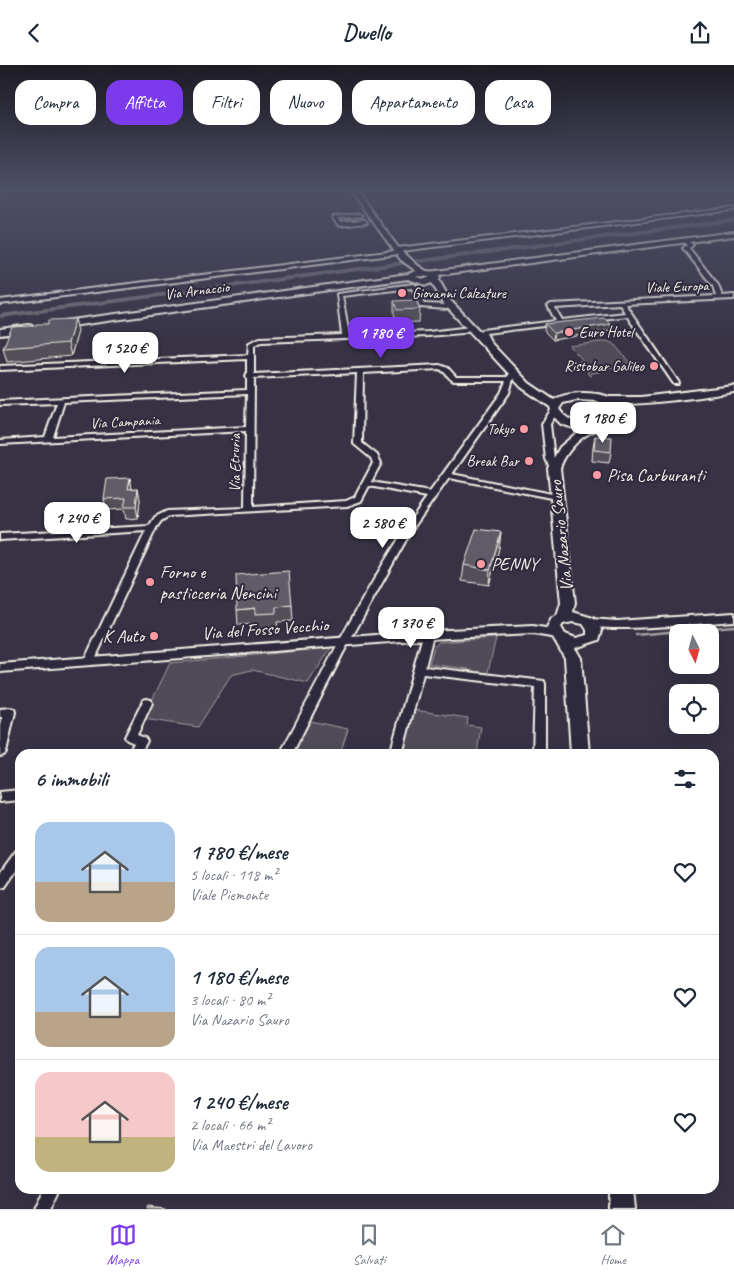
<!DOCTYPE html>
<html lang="it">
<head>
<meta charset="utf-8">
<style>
  :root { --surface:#fff; --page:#f2f2f3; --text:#1f2937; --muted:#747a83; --line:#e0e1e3; --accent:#7c3aed }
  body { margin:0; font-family:Caveat,sans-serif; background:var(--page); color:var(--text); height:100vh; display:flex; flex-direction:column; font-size:19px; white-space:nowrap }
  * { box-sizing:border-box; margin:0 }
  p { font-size:16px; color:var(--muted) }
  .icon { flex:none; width:28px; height:28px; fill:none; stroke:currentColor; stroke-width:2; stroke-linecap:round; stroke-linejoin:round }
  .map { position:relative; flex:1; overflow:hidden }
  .sheet { position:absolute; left:15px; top:684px; width:704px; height:445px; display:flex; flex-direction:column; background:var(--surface); border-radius:15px; box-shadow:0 5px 20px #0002 }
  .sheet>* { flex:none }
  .banner { position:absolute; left:15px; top:15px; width:705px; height:45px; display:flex; gap:10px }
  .needle { width:32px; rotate:174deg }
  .tools { position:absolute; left:669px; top:559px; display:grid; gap:10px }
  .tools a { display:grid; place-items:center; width:50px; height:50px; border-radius:10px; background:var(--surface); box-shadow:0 5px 20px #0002; font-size:25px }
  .price { position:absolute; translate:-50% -42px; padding:0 11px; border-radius:10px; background:#fff; color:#222; font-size:16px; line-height:32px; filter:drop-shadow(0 1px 2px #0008) }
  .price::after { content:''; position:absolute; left:50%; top:30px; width:15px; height:11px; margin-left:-8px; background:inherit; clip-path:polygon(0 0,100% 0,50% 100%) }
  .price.on { background:var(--accent); color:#fff }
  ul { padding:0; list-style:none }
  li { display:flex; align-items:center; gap:15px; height:125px; padding:0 20px }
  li+li { border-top:1px solid var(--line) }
  li span { display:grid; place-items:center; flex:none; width:140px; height:100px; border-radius:15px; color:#555 }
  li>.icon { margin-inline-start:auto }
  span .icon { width:60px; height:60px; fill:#fffc; stroke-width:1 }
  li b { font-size:21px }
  h2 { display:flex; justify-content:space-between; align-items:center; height:60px; padding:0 20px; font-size:21px }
  .chip { padding:0 18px; border-radius:15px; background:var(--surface); box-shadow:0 5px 20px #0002; font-size:18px; line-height:45px }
  .chip.on { background:var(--accent); color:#fff }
  header { display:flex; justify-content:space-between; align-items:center; height:65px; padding:0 20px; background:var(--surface); font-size:22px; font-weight:700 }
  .tabs { display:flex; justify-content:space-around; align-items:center; height:70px; border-top:1px solid var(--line); background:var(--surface); font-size:14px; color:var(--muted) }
  .tabs a { display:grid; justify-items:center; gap:2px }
  .tabs .on { color:var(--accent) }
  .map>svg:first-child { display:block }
</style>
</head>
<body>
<header><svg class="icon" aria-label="back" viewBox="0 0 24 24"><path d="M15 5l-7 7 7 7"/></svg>Dwello<svg class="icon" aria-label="share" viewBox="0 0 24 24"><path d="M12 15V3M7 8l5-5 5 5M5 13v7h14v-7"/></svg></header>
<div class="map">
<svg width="734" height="1144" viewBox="0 0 734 1144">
  <rect width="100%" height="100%" fill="#373244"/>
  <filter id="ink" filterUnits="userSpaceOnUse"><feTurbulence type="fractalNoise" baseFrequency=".02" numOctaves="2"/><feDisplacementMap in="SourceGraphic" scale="10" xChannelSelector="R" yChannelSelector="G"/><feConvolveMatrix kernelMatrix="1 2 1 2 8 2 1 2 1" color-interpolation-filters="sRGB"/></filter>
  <g filter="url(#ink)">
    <path fill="#504b59" stroke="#a29ea0" d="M 608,276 L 615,280 L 629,297 L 624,301 L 597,304 L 599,307 L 591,308 L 591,312 L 587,308 L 591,303 L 589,301 L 579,302 L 574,298 L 583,295 L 569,281 Z
      M 496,573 L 487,611 L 468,608 L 469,604 L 429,599 L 434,582 L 439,577 Z
      M 331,583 L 308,618 L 252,605 L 231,610 L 198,662 L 143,654 L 170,598 Z
      M 414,645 L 468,653 L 467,660 L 481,662 L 477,689 L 404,689 Z
      M 310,656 L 348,664 L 340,689 L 293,689 Z"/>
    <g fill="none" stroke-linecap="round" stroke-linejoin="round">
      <path stroke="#a6a2a4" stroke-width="1" d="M 0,127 L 85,124
        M 447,210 L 734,171
        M 242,238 L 409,216"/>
      <path stroke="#a6a2a4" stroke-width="2" d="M 73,261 L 251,237
        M 0,271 L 11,270"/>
      <path stroke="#a6a2a4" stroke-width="2.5" d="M 636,570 L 734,561"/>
      <path fill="#726e77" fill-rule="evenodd" d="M 734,153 L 734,157 L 0,253 L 0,249 Z"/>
      <g stroke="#f4f1e8" stroke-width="4">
        <path id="minor" d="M 734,143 L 734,145 L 401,186 L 399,189 L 0,239 L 0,235 L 395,186 L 397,183 Z
          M 360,149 L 362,151 L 337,153 L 340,157 L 365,155 L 367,158 L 339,161 L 332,152 Z
          M 686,174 L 693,180 L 689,183 L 718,220 L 722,231 L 734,230 L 734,234 L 625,239 L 679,318 L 678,319 L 674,319 L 627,251 L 486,268 L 491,278 L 488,280 L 486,279 L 479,267 L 482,265 L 556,256 L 548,241 L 551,239 L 716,231 L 713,221 L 683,183 L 687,180 L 683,176 ZM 620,239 L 625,248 L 562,255 L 555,243 Z
          M 414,219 L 417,221 L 424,239 L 447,240 L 450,242 L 447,244 L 420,242 L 412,223 L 342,231 L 349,270 L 428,267 L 471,262 L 471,264 L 462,268 L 428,271 L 261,277 L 254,280 L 254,309 L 440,300 L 448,303 L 456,312 L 507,312 L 512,307 L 516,307 L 517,308 L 514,311 L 509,328 L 452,409 L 556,430 L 560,432 L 559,434 L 556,434 L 449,413 L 411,466 L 343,588 L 292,689 L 280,689 C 326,602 370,512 427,432 L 369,421 L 361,436 L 347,441 L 169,451 L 161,456 L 156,463 L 94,596 L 93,598 L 85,598 L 84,596 L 146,466 L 0,475 L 0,469 L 149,461 L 155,452 L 167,446 L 245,443 L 246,366 L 0,379 L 0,375 L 45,372 L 57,338 L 0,340 L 0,336 L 247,325 L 247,313 L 246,311 L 247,309 L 247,294 L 0,305 L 0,301 L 248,290 L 249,278 L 260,273 L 342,270 L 337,229 ZM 439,304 C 446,306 448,314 454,316 L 506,316 L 501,328 L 430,427 L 371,417 L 381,398 L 377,390 L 362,378 L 363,308 ZM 357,308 L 354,379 L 371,393 L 373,398 L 355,432 L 346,436 L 253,442 L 254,313 ZM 247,329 L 246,362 L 53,372 L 64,337 Z
          M 551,345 L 558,347 L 550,359 L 554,394 L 558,403 L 554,405 L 551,405 L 546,394 L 542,359 Z
          M 428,567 L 433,570 L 425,602 L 544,616 L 545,619 L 545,689 L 533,689 L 535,622 L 423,609 L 402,689 L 390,689 L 423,570 Z
          M 147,634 L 151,635 L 152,638 L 137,670 L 145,673 L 147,676 L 140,689 L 128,689 L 134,678 L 127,675 L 125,672 L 142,638 L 143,635 Z
          M 10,643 L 14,644 L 15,647 L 6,687 L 4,690 L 0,691 L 0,665 L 3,652 L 0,652 L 0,644 Z
          M 20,725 L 20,735 L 0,737 L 0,727 Z
          M 20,785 L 20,800 L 5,822 L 0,823 L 0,808 L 16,786 Z
          M 43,1124 L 60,1124 L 51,1144 L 34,1144 Z"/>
      </g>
      <g stroke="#f4f1e8" stroke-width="4">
        <path id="tertiary" d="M 734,548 L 734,556 C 713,557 594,570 585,558 L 591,554 L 617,556 Z
          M 533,561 L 557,565 L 563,569 L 557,573 L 533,569 L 428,574 L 0,607 L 0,599 L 428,566 Z"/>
      </g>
      <g stroke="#f4f1e8" stroke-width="4">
        <path id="secondary" d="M 349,124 L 355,124 L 397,181 L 417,200 L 428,207 L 734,167 L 734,171 L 431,211 L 422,210 L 401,195 Z"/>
      </g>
      <g stroke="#f4f1e8" stroke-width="4">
        <path id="primary" d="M 419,205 L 434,207 L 440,211 L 439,215 L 450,235 L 529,318 L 554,335 C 568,325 610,325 622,341 C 624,344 624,349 626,352 C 617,363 607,362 594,366 C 579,372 565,388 560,403 L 575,538 L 573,547 L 593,553 L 602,565 L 599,575 L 575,583 L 581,593 L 589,689 L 571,689 L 565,593 L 547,562 L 552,553 L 557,551 L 561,538 L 548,403 L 560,382 L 580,365 L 561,359 L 553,351 L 550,342 L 521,322 L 443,238 L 432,218 L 426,220 L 408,214 L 57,263 L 52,260 L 57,257 L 408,209 ZM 419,211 L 430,212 L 425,214 L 416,212 ZM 577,335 L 597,336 L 612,344 L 614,351 C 599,365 570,362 559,344 L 563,338 ZM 573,557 L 583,559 L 587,565 L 587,570 L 576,573 L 565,569 L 561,562 L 563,559 Z
          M 29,260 L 32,261 L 32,265 L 0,270 L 0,264 Z
          M 609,1124 L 633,1124 L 635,1144 L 609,1144 Z"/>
      </g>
      <g stroke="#f4f1e8" stroke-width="4">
        <path id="trunk" d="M 734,321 L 734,327 C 715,330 611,346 601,336 L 607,332 L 641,332 Z"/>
      </g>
      <use href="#minor" fill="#2f2a3d" fill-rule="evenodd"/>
      <use href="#tertiary" fill="#2f2a3d" fill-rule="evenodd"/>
      <use href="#secondary" fill="#2f2a3d" fill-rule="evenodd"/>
      <use href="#primary" fill="#2f2a3d" fill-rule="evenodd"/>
      <use href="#trunk" fill="#2f2a3d" fill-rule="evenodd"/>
    </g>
    <path fill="#524f59" stroke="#f4f1e8" d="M 394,236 L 420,244 L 419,257 L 397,258 L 394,249 Z
      M 75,254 L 78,266 L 71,291 L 7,297 L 3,283 L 35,261 Z
      M 545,259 L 611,259 L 610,265 L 553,275 L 544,266 Z
      M 595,371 L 611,387 L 609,398 L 592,396 L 593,382 Z
      M 130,413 L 132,424 L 138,423 L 140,435 L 138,453 L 126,454 L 124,444 L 106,445 L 104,434 Z
      M 501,467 L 499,483 L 489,520 L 462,516 L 464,500 Z
      M 292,540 L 293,556 L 277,557 L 278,564 L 257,565 L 256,559 L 238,560 L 237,545 Z"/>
    <path fill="#424048" stroke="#f4f1e8" d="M 75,254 L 78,266 L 71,291 L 68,278 Z
      M 611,259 L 610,265 L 553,275 L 554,268 Z
      M 130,413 L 132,425 L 128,424 Z
      M 138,423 L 140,435 L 138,453 L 136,442 Z
      M 501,467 L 499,483 L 489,520 L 490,505 Z"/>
    <path fill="#5f5c67" stroke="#f4f1e8" d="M 416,235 L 420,244 L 397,245 L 394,236 Z
      M 604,253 L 611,259 L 554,268 L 545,259 Z
      M 75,254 L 68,278 L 3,283 L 12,262 L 35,261 L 36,259 L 48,259 L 49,255 Z
      M 595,371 L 612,372 L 611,387 L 594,385 Z
      M 130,413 L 128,424 L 138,423 L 136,442 L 124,442 L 126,433 L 104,434 L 107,414 Z
      M 476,464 L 501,467 L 490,505 L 464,500 Z
      M 289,506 L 292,540 L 276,542 L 276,548 L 255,549 L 255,543 L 237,545 L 236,510 Z
      M 148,1142 L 166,1144 L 147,1144 Z"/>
  </g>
  <linearGradient id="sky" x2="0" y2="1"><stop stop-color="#1e1c25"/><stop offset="0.44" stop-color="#4d4f67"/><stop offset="1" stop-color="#4d4f67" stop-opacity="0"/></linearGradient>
  <rect width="734" height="284" fill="url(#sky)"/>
  <g fill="#ff9aa2" stroke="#2f2a3d" stroke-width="2">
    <circle cx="402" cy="228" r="5"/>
    <circle cx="569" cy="267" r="5"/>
    <circle cx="654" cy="301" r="5"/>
    <circle cx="524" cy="364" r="5"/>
    <circle cx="529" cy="396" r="5"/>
    <circle cx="597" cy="410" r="5"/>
    <circle cx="481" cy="499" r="5"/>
    <circle cx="150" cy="517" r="5"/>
    <circle cx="154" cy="571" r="5"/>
  </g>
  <g text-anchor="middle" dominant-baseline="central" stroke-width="4" stroke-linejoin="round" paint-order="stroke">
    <g font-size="15" fill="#f4f1e8" stroke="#2f2a3d">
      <text transform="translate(677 222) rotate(-2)">Viale Europa</text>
      <text transform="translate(197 226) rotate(-7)">Via Arnaccio</text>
      <text transform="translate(125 357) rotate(-3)">Via Campania</text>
      <text transform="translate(235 398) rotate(-90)">Via Etruria</text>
    </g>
    <g font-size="15" fill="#f4f1e8" stroke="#2f2a3d" text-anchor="end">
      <text x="412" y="228" text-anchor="start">Giovanni Calzature</text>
      <text x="579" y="267" text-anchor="start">Euro Hotel</text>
      <text x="644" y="301">Ristobar Galileo</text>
      <text x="514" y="364">Tokyo</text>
      <text x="519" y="396">Break Bar</text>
    </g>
    <g font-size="18" fill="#f4f1e8" stroke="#2f2a3d" text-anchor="start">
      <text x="607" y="410">Pisa Carburanti</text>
      <text x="491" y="499">PENNY</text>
      <text x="160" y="507">Forno e<tspan x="160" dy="21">pasticceria Nencini</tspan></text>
      <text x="144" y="571" text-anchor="end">K Auto</text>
    </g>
    <g font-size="18" fill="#f4f1e8" stroke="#2f2a3d">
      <text transform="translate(561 471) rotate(-96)">Via Nazario Sauro</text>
      <text transform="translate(265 564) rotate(-4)">Via del Fosso Vecchio</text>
    </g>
  </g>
</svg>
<div class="tools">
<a><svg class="needle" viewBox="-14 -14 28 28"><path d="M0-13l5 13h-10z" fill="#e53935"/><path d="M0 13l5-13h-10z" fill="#747a83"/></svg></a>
<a><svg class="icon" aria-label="locate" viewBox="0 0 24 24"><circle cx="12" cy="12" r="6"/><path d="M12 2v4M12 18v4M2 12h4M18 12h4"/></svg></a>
</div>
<b class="price on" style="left:381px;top:294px">1 780 €</b>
<b class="price" style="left:125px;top:309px">1 520 €</b>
<b class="price" style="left:603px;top:379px">1 180 €</b>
<b class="price" style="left:77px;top:479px">1 240 €</b>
<b class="price" style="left:383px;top:484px">2 580 €</b>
<b class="price" style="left:411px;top:584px">1 370 €</b>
<div class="banner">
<a class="chip">Compra</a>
<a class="chip on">Affitta</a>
<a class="chip">Filtri</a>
<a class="chip">Nuovo</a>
<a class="chip">Appartamento</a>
<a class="chip">Casa</a>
</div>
<section class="sheet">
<h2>6 immobili<svg class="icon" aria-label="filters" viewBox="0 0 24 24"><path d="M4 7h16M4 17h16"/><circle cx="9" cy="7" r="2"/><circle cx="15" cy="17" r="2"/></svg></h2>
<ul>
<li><span style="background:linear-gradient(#a9c7e8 60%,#b9a48a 0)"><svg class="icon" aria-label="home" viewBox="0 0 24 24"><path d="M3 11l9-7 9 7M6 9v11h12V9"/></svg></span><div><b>1 780 €/mese</b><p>5 locali · 118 m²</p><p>Viale Piemonte</p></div><svg class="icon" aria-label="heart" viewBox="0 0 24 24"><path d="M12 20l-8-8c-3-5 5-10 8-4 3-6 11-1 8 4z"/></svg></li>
<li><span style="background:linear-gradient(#a9c7e8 65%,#b9a48a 0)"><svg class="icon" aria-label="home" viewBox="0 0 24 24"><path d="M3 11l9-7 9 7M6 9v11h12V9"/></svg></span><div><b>1 180 €/mese</b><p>3 locali · 80 m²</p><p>Via Nazario Sauro</p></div><svg class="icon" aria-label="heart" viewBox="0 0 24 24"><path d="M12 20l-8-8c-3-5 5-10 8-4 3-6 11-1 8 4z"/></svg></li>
<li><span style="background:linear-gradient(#f6c9c9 65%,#c2b280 0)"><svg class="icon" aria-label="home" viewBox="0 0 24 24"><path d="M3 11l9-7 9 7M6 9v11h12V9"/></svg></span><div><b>1 240 €/mese</b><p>2 locali · 66 m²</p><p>Via Maestri del Lavoro</p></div><svg class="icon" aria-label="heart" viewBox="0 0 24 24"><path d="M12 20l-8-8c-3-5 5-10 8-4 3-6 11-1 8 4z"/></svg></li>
</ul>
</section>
</div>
<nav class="tabs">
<a class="on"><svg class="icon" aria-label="map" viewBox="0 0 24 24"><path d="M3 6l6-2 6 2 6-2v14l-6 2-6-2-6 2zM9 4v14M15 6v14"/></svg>Mappa</a>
<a><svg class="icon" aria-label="saved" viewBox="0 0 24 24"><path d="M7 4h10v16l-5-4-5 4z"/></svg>Salvati</a>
<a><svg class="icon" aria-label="home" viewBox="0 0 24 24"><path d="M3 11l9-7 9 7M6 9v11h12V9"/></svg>Home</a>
</nav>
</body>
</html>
